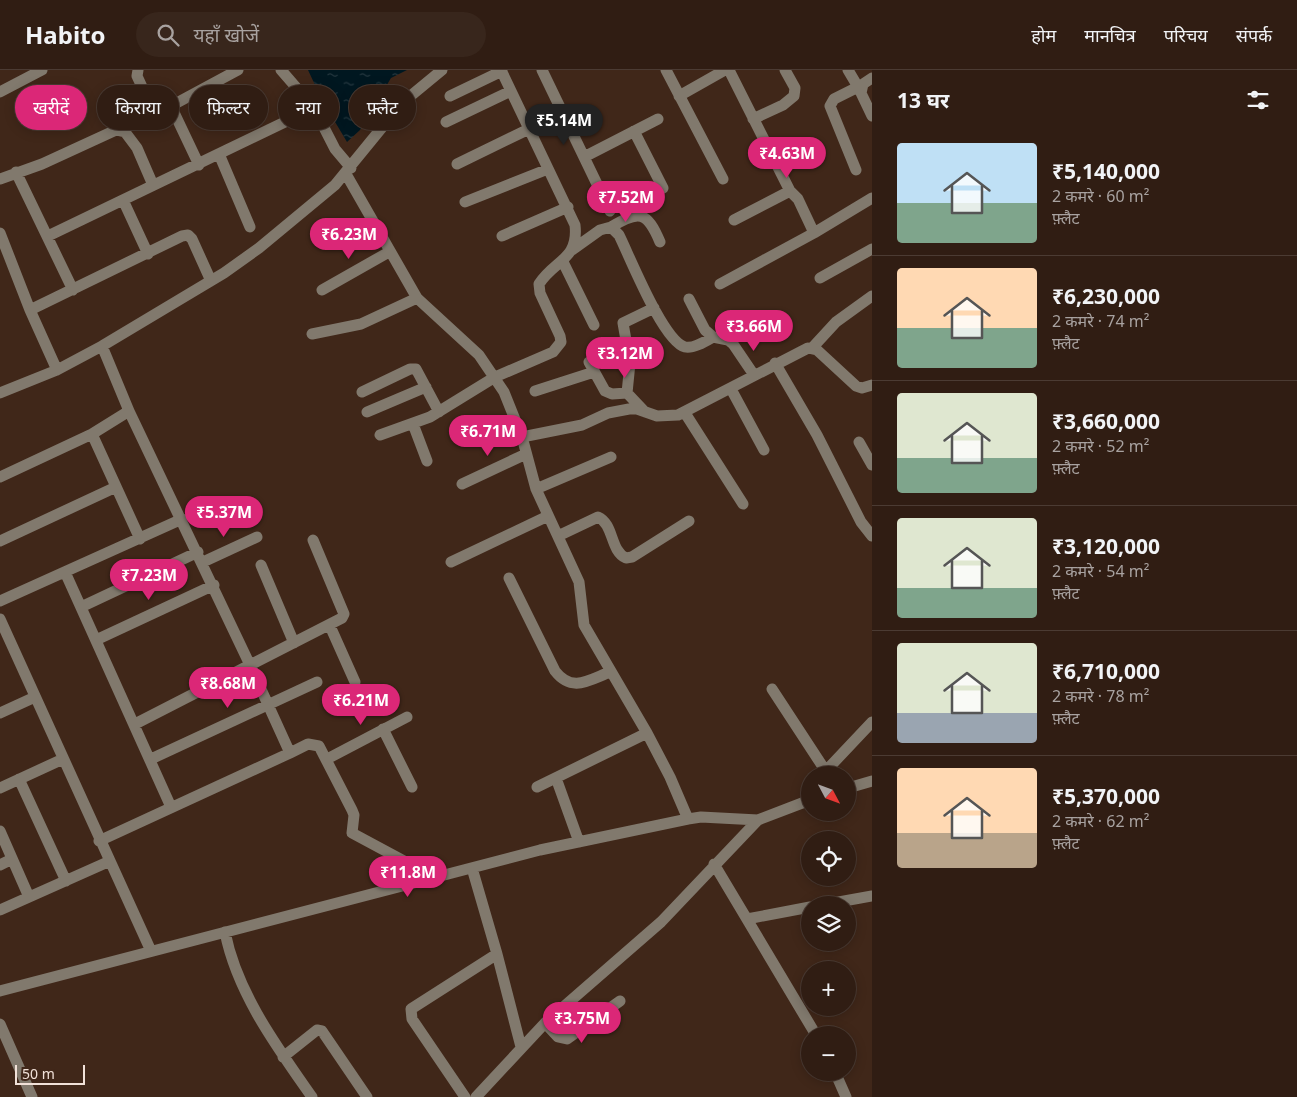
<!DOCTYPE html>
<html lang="hi">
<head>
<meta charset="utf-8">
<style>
  :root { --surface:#301d13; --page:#38261c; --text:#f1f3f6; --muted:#a8a2a0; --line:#4b3b33; --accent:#db2777 }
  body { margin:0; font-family:"Noto Sans","Noto Sans Devanagari",sans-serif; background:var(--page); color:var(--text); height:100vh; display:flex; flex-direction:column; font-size:19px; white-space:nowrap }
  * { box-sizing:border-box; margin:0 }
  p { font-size:16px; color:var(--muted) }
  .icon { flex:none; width:28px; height:28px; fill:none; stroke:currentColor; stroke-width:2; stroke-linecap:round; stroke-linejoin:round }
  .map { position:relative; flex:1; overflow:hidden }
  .side { display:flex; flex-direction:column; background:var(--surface); width:425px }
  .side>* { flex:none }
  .top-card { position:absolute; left:15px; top:15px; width:475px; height:45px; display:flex; gap:10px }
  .needle { width:32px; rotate:131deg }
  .buttons { position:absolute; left:801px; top:696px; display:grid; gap:10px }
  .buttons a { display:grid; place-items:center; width:55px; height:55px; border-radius:50%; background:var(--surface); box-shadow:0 2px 12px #0003,0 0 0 1px var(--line); font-size:25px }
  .scale { position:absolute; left:15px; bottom:12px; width:70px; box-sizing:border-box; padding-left:5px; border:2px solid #f1e1d8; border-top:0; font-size:14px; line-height:18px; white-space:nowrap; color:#f1e1d8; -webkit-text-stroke:4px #402719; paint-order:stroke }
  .price { position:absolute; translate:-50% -42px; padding:0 11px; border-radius:18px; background:var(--accent); color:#fff; font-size:16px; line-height:32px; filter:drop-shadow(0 1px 2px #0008) }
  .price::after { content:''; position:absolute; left:50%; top:30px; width:15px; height:11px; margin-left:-8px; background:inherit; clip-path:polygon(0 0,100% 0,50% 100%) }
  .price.active { background:#222; color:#fff }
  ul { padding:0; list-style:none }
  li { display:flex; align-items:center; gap:15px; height:125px; padding:0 25px }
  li+li { border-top:1px solid var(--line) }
  li span { display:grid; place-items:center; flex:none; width:140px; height:100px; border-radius:5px; color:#555 }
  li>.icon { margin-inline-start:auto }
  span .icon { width:60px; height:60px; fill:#fffc; stroke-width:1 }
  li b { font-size:21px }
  h2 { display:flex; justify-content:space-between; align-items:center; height:60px; padding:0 25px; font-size:21px }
  .pill { padding:0 18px; border-radius:22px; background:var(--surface); box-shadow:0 2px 12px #0003,0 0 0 1px var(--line); font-size:18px; line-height:45px }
  .pill.active { background:var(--accent); color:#fff }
  header { display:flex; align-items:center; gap:30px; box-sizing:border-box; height:70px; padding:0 25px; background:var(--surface); border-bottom:1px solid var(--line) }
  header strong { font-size:24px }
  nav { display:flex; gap:28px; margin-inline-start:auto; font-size:18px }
  .search { width:350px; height:45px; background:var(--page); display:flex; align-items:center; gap:12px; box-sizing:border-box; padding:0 18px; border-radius:28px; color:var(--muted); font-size:19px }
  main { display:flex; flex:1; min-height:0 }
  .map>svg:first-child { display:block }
</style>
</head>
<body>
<header>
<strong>Habito</strong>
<div class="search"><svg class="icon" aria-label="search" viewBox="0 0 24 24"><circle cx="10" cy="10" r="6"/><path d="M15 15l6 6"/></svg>यहाँ खोजें</div>
<nav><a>होम</a><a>मानचित्र</a><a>परिचय</a><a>संपर्क</a></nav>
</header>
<main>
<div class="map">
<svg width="872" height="1027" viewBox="0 0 872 1027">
  <defs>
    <pattern id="water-ripples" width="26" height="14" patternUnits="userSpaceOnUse" patternTransform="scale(1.25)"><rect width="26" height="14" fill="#001720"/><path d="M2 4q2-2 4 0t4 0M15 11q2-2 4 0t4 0" fill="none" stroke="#263840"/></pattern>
  </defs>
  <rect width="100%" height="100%" fill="#402719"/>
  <path fill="url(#water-ripples)" d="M 308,0 L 407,0 L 391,8 L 360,60 L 347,72 L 322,30 Z"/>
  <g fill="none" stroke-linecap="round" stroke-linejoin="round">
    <path stroke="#81796d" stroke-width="11" d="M 138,0 L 137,6 L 143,19 L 160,23 L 171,36
      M 281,0 L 314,38 L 335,79 L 351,98
      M 542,0 L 610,141
      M 666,0 L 723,109
      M 729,0 L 790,121
      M 848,0 L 861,22
      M 872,8 L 863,14 L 861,23 L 872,46
      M 0,22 L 42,0
      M 450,26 L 502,1
      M 679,26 L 725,0
      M 753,49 L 783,35 L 794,26 L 795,18 L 785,0
      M 446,52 L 511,21
      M 634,61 L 663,118
      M 219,84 L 250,157
      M 584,87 L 658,49
      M 457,94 L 529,59
      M 199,95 L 171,36 L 238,0
      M 856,100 L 830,36 L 834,29 L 858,17
      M 16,102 L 73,220
      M 346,104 L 417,228 L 479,285 L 504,322 L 522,367 L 536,419 L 579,512 L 584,555 L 647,663 L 670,707 L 688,749
      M 0,109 L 42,94 L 116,60 L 125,62 L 137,78 L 153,115
      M 123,130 L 148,184
      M 465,132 L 548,99
      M 734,150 L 790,121 L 798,129 L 814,163
      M 611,157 C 639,140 647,141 660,172
      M 0,163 L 30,240 L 57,300
      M 48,166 L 314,38
      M 502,166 L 568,137
      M 572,180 L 600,160 L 611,157 L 619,165 C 630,187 663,271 685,277 C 693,279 706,271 713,267
      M 563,192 L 594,255
      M 820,208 L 872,179
      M 720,214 L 814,163 L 872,128
      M 322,220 L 389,182
      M 689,229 L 705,260 L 713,267 L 728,270 L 733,274 L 754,305
      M 30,240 L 182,166 L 188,165 L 192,169 L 211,211
      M 312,264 L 361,254 L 417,228
      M 102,276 L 129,341 L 250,595 L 342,548 L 344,544 L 313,470
      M 813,277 L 836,252 L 872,226
      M 589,292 L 605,321 L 612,324 L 627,323 L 645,342
      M 775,293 L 817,365 L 861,452 L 872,466
      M 731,319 L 764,380
      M 535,321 L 594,302
      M 362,322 L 410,299 L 416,299 L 439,342
      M 0,323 L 57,300 L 102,276 L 224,203 L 259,178 L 335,115 L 402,33 L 442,0
      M 627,323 L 630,293 L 623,253 L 654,238
      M 367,342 L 426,317
      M 685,343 L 743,434
      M 413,354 L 427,391
      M 92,364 L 140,469
      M 380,365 L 430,347 L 495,307 L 553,282 L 561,272 L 560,266 L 540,223 L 539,214 C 554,190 579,190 575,155 L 501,0
      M 522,367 L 582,355 L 608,343 L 629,339 L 637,339 L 657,346 L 678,345 L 808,278 L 817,280 L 856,316 L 862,318 L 872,315
      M 859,372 L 872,395
      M 0,407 L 92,364 L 129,341
      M 462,414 L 526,384
      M 536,419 L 611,387
      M 558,466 L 598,447 C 614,454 610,481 626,488 L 632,487 L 689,451
      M 0,471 L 116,417
      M 203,492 L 257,467
      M 451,492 L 548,446
      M 261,495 L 294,573
      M 65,502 L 171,737
      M 509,508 L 555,601 C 572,623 589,610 610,602
      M 0,531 L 182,449
      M 81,537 L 198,482
      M 0,549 L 151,881
      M 330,556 L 355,612
      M 96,570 L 214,515
      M 772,619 L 825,700
      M 0,643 L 35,627
      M 383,659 L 412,717
      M 290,683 L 308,674 L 319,676 L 352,740 L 354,745 L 352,763 L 406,792 L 430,809
      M 151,689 L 317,612
      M 327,689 L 407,647
      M 822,705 L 872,652
      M 556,708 L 579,772
      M 19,709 L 66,811
      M 537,717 L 647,663
      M 0,718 L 63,689
      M 848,718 L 872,711
      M 0,761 L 29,827
      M 99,771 L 290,683 L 250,595 L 135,654
      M 714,794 L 816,965
      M 0,795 L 12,789
      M 472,798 L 497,884 L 521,977
      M 822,835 L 872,826
      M 0,840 L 110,791
      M 747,849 L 810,837
      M 225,862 C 237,923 277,977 312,1027
      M 0,921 L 540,780 L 688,749 L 701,747 L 758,750 L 810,730
      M 545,953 L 558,967 L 567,969 L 620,931
      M 0,954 L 32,1027
      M 283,987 L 317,960 L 322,961 L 367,1027
      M 835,1002 L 846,1027
      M 465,1027 L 412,949 L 411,939 L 497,884
      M 476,1027 L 545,953 L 661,852 L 758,750"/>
  </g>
</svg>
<div class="buttons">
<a><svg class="needle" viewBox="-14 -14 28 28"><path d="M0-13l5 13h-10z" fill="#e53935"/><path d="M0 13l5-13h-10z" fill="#a8a2a0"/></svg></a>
<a><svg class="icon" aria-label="locate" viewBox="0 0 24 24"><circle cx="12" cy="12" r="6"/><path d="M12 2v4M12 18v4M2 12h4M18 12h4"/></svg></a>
<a><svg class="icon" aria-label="layers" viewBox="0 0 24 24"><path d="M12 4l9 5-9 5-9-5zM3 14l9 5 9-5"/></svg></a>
<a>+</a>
<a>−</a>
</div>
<div class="scale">50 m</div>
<b class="price active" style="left:564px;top:76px">₹5.14M</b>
<b class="price" style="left:787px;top:109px">₹4.63M</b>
<b class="price" style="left:626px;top:153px">₹7.52M</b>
<b class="price" style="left:349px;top:190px">₹6.23M</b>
<b class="price" style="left:754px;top:282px">₹3.66M</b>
<b class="price" style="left:625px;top:309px">₹3.12M</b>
<b class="price" style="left:488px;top:387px">₹6.71M</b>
<b class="price" style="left:224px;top:468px">₹5.37M</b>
<b class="price" style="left:149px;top:531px">₹7.23M</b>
<b class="price" style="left:228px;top:639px">₹8.68M</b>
<b class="price" style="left:361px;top:656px">₹6.21M</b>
<b class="price" style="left:408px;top:828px">₹11.8M</b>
<b class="price" style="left:582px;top:974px">₹3.75M</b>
<div class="top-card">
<a class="pill active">खरीदें</a>
<a class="pill">किराया</a>
<a class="pill">फ़िल्टर</a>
<a class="pill">नया</a>
<a class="pill">फ़्लैट</a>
</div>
</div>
<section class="side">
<h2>13 घर<svg class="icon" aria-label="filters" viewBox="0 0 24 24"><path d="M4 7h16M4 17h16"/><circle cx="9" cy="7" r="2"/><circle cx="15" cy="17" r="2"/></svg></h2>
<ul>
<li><span style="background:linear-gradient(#bfe0f5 60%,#7fa58c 0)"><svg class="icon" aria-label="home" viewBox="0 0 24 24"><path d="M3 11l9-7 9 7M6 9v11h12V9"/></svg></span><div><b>₹5,140,000</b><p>2 कमरे · 60 m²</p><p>फ़्लैट</p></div></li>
<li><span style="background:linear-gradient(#ffd9b3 60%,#7fa58c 0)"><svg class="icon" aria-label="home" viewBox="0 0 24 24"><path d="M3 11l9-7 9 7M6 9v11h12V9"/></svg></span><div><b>₹6,230,000</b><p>2 कमरे · 74 m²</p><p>फ़्लैट</p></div></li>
<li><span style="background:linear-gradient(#dfe7d0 65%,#7fa58c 0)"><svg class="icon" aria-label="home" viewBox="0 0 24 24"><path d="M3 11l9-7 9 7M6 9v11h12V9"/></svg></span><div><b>₹3,660,000</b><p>2 कमरे · 52 m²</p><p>फ़्लैट</p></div></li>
<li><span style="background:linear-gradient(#dfe7d0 70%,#7fa58c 0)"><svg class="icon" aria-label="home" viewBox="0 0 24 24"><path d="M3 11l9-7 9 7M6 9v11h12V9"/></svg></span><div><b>₹3,120,000</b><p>2 कमरे · 54 m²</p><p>फ़्लैट</p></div></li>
<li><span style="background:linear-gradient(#dfe7d0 70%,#9aa5b1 0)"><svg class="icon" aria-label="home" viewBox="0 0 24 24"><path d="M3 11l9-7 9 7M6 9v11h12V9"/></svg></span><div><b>₹6,710,000</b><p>2 कमरे · 78 m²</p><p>फ़्लैट</p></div></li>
<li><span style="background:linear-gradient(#ffd9b3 65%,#b9a48a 0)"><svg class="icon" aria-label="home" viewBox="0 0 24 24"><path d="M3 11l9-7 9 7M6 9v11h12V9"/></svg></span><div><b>₹5,370,000</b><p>2 कमरे · 62 m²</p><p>फ़्लैट</p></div></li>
</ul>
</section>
</main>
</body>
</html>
